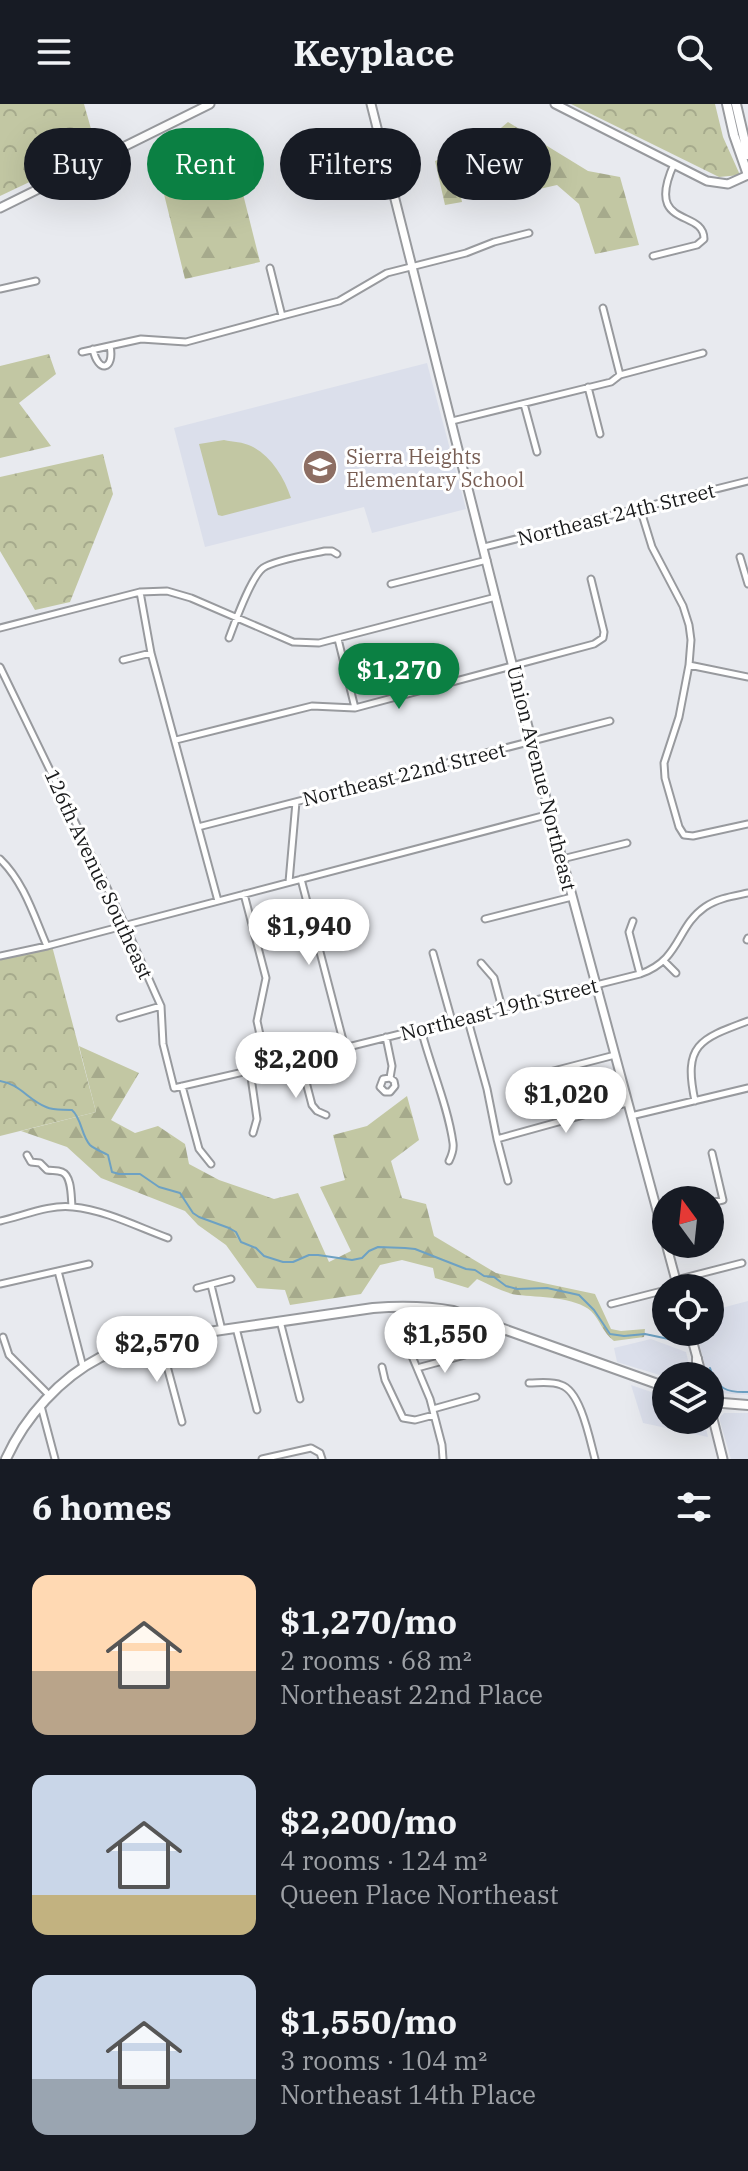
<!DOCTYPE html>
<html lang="en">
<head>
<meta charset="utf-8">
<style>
  :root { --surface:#171b24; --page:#242831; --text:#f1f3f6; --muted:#9ea1a6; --accent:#0b8043 }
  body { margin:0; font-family:"IBM Plex Serif",serif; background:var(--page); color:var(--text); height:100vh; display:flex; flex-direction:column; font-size:30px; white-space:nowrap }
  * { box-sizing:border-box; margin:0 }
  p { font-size:26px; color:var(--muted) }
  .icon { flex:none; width:44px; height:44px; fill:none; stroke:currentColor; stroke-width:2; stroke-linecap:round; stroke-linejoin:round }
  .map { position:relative; height:1355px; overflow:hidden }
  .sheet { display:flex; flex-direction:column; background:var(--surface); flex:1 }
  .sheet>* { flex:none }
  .top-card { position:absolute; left:24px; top:24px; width:700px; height:72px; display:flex; gap:16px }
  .needle { width:52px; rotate:345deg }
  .buttons { position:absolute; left:652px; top:1082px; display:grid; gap:16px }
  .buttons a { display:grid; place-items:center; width:72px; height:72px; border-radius:50%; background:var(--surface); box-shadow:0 8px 32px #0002; font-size:40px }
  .price { position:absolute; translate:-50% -68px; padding:0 18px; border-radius:28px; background:#fff; color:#222; font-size:26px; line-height:52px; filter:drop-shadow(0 2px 4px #0008) }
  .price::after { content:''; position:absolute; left:50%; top:48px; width:24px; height:18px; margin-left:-12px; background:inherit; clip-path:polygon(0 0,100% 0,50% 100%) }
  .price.active { background:var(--accent); color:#fff }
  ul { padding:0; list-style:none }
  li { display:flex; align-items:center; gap:24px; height:200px; padding:0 32px }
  li span { display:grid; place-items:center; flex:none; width:224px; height:160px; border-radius:16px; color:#555 }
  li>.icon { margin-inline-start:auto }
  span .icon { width:96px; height:96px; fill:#fffc; stroke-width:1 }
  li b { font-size:34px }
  h2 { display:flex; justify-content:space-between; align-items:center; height:96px; padding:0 32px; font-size:34px }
  .tag { padding:0 28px; border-radius:36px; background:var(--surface); box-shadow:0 8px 32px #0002; font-size:28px; line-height:72px }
  .tag.active { background:var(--accent); color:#fff }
  header { display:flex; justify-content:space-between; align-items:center; height:104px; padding:0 32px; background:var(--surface); font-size:36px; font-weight:700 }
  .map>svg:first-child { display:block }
</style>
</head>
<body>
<header><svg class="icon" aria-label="menu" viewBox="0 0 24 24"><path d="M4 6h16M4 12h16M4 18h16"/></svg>Keyplace<svg class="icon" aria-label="search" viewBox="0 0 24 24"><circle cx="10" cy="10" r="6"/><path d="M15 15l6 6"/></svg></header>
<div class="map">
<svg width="748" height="1355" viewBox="0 0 748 1355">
  <defs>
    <pattern id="forest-firs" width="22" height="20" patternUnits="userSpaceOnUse" patternTransform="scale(2)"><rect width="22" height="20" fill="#c2c7a3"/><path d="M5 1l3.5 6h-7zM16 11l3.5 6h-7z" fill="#a6aa8c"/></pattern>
    <pattern id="park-crowns" width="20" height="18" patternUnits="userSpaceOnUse" patternTransform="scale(2)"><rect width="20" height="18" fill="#c2c7a3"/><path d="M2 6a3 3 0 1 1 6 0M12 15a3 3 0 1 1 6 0" fill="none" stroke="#a6aa8c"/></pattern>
  </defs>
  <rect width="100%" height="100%" fill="#e8eaef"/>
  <path fill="#dbdfeb" d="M 427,259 L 466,405 L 372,429 L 364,403 L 205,443 L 174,324 Z
    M 748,1197 L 748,1291 L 717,1289 L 712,1285 L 710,1272 L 708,1272 L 696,1228 L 710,1228 L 710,1207 Z
    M 651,1235 L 686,1248 L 692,1272 L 666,1273 L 617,1258 L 614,1244 Z
    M 631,1281 L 666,1293 L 666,1316 L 704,1316 L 708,1333 L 643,1319 Z
    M 724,1309 L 748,1309 L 748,1355 L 731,1355 L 720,1317 L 720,1313 Z"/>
  <path fill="#c2c7a3" d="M 224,336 C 233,338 243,338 251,342 C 271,352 284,373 291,394 L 222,412 L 218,411 L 199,340 Z"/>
  <path fill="url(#forest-firs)" d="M 508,18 L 588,67 L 620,73 L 639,141 L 595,150 L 579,100 L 557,81 L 513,91 L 489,85 L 484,67 L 457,73 L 462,98 L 445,101 L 435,57 L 489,34 Z
    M 232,46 L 260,158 L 185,175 L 159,70 Z
    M 49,250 L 56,270 L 19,299 L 51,342 L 0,354 L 0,262 Z
    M 79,942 L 139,969 L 111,1016 L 135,1029 L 158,1022 L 185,1040 L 189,1060 L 219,1076 L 274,1095 L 298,1089 L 329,1158 L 351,1147 L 320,1083 L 345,1076 L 333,1031 L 367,1022 L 407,992 L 419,1036 L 391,1057 L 402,1094 L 426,1100 L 434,1132 L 496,1169 L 595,1190 L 611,1225 L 621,1227 L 645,1225 L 644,1233 L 614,1237 C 603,1229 600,1216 591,1207 C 576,1193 537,1193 518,1191 C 504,1189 490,1181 477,1175 L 468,1184 L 435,1174 L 433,1164 L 402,1156 L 380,1161 L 361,1190 L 290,1201 L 285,1186 L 257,1184 L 226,1141 L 198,1121 L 185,1107 L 101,1074 L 67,1043 L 21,1027 L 96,1008 Z"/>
  <path fill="url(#park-crowns)" d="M 0,0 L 84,0 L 97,46 L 0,92 Z
    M 571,0 L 715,0 L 723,33 L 740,71 L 719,73 Z
    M 103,350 L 113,390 L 70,498 L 35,506 L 0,447 L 0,373 Z
    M 52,842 L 96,1008 L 0,1032 L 0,855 Z"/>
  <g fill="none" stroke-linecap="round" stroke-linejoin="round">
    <path stroke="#6da1c3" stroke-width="2" d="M 0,977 C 20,980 28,996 46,1003 C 55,1007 63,1005 72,1006 C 82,1015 81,1031 90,1041 C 94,1045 103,1048 108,1051 L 112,1068 L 119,1070 L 140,1070 L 159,1083 L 180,1089 L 193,1109 L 199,1113 L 229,1124 L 236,1128 L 241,1138 L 256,1144 L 264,1152 L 283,1158 L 293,1158 L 309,1151 L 318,1151 L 352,1156 L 362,1154 L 369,1147 L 378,1143 L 405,1144 L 415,1145 L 466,1165 L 475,1166 L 484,1172 L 494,1173 L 506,1182 L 517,1185 L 547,1184 L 579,1191 L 594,1206 L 610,1230 L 624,1232 L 645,1230 L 683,1238
      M 710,1264 C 716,1285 728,1289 748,1288"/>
    <g stroke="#989a9e" stroke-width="9">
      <path id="street" d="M 653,152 L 697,141 L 704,135 C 704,104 644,126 674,60
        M 270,164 L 282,212
        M 0,185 L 36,177
        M 603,204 L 620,271
        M 93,245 C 98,270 115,266 110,242
        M 82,248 L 141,235 L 186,238 L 282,212 L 339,197 L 387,169 L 466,149 L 494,138 L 529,129
        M 588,283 L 600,330
        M 524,300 L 537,348
        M 452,317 L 611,278 L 620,271 L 703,249
        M 640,404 L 652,443 L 683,502 L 689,521 L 691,536 L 689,561 L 679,613 L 664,659 L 665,674 L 679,723 L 684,731 L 693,732 L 748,720
        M 484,443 L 748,377
        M 740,453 L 748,480
        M 391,480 L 487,456
        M 140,488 L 151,549 L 218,797
        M 0,524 L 140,488 L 167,487 L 191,494 L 293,538 L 319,539 L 496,493
        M 229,534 C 235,518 251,473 263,464 C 274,456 311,450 325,447 L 332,447 L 337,450
        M 338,535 L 355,604
        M 123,556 L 151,549
        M 689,561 L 748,573
        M 0,563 L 125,821 L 156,891 L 161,902 L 163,940 L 174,984 L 300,955 L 640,870 C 681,856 676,823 705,803 C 718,794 734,792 748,789
        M 176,636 L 312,602 L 355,604 L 594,540 L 603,534 L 604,528 L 591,475
        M 198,723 L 610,617
        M 0,755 C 24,778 34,812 47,842
        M 562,755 L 627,739
        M 301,775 L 345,944
        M 289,778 L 296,698
        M 244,790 L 266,874 L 257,917 L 267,963
        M 485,815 L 572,793
        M 633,817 L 629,828 L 640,870
        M 747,836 L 748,834
        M 433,849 L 452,917
        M 0,852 L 47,842 L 550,710
        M 664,857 L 676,869
        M 481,859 L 494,874 L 502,904
        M 467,913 L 487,985 L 497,1035 L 508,1077
        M 120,914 L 161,902
        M 421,925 C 430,961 448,1002 453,1039 C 454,1046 452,1051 449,1057
        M 386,933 L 392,962 L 390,974 L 394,977 L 395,982 L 390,988 L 385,988 L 380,983 L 383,975 L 390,974
        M 300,955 L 312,1001 L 317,1007 L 326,1011
        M 250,966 L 257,1015 L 253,1029
        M 538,971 L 615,951
        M 182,982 L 199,1045 L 211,1060
        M 695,997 C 683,941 699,935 748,917
        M 631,1012 L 748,984
        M 497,1035 L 627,999
        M 27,1051 L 31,1058 L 40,1059 L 47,1066 C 52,1067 57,1066 62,1068 C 72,1072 71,1093 72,1102
        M 710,1099 L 723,1096 L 712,1049
        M 0,1117 C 23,1112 50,1100 73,1103 C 105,1106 138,1123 168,1134
        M 58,1167 L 83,1263
        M 676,1176 L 742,1159
        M 0,1180 L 89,1160
        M 211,1181 L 222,1226
        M 197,1184 L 231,1175
        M 611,1200 L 666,1186
        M 403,1203 L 406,1238 L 430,1295 L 442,1341 L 443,1355
        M 280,1217 L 300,1295
        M 236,1224 L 257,1306
        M 3,1233 L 9,1251 L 50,1292
        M 160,1236 L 182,1318
        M 382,1263 L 385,1276 L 403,1314 L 415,1316 L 434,1311
        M 417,1264 L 465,1251
        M 529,1279 C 539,1279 552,1277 561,1281 C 581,1287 590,1337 595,1355
        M 41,1302 L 55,1355
        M 433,1305 L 476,1293
        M 262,1355 L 311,1344 L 320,1349 L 322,1355"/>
    </g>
    <g stroke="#989a9e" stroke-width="11">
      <path id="secondary" d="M 371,0 L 550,710 L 678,1184
        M 555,0 L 707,77 L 728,80 L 748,71
        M 0,104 L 210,0
        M 690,1228 L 702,1272
        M 710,1303 L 723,1355"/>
    </g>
    <g stroke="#989a9e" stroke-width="12">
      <path id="primary" d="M 727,0 L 734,31 L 748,71
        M 736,0 L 748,51
        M 697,1272 L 697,1255
        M 710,1298 L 748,1301
        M 6,1355 C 25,1313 60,1274 101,1253 C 120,1244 140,1239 160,1235 L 373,1204 C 401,1202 426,1202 453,1207 L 666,1283"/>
    </g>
    <use href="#street" stroke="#fff" stroke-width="5"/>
    <use href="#secondary" stroke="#fff" stroke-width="7"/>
    <use href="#primary" stroke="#fff" stroke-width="8"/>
  </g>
  <defs>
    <g id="school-disc" transform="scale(1.8)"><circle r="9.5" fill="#8d6e63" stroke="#fff"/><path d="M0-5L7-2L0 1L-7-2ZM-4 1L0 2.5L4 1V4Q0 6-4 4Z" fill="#fff"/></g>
  </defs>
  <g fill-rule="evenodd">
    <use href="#school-disc" x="320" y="363"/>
  </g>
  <g text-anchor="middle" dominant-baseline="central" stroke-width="6" stroke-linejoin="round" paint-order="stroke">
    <g font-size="20" fill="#785e54" stroke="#fff" text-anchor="start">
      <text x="346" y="352">Sierra Heights<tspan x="346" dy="23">Elementary School</tspan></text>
    </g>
    <g font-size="20" fill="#191a1b" stroke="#fff">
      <text transform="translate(616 410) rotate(-14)">Northeast 24th Street</text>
      <text transform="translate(404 670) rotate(-14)">Northeast 22nd Street</text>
      <text transform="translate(542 674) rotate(76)">Union Avenue Northeast</text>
      <text transform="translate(99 770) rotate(65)">126th Avenue Southeast</text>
      <text transform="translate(499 905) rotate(-14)">Northeast 19th Street</text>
    </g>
  </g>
</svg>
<div class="buttons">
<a><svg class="needle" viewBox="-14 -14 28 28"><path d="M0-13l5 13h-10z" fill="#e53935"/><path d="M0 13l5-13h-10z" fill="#9ea1a6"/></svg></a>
<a><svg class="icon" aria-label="locate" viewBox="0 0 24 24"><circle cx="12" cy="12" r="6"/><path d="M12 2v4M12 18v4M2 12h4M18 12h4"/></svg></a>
<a><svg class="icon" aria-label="layers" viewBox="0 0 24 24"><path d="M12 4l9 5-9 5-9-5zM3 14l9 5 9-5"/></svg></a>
</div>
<b class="price active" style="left:399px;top:607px">$1,270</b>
<b class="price" style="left:309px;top:863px">$1,940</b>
<b class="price" style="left:296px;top:996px">$2,200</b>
<b class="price" style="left:566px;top:1031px">$1,020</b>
<b class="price" style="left:445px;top:1271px">$1,550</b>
<b class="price" style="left:157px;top:1280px">$2,570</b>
<div class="top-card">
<a class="tag">Buy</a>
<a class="tag active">Rent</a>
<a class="tag">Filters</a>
<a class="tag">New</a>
</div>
</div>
<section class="sheet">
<h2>6 homes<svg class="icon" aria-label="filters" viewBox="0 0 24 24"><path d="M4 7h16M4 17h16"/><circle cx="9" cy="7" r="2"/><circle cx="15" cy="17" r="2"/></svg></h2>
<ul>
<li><span style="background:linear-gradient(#ffd9b3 60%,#b9a48a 0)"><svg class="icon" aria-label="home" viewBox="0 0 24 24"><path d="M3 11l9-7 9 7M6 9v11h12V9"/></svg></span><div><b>$1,270/mo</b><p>2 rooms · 68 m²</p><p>Northeast 22nd Place</p></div></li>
<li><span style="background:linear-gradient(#c9d6e8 75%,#c2b280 0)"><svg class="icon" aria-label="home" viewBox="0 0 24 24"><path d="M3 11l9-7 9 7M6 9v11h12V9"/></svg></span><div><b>$2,200/mo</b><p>4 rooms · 124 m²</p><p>Queen Place Northeast</p></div></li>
<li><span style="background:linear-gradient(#c9d6e8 65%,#9aa5b1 0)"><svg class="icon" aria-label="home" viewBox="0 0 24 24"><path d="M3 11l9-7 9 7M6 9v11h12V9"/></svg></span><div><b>$1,550/mo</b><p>3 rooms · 104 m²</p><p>Northeast 14th Place</p></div></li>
</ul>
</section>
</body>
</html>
